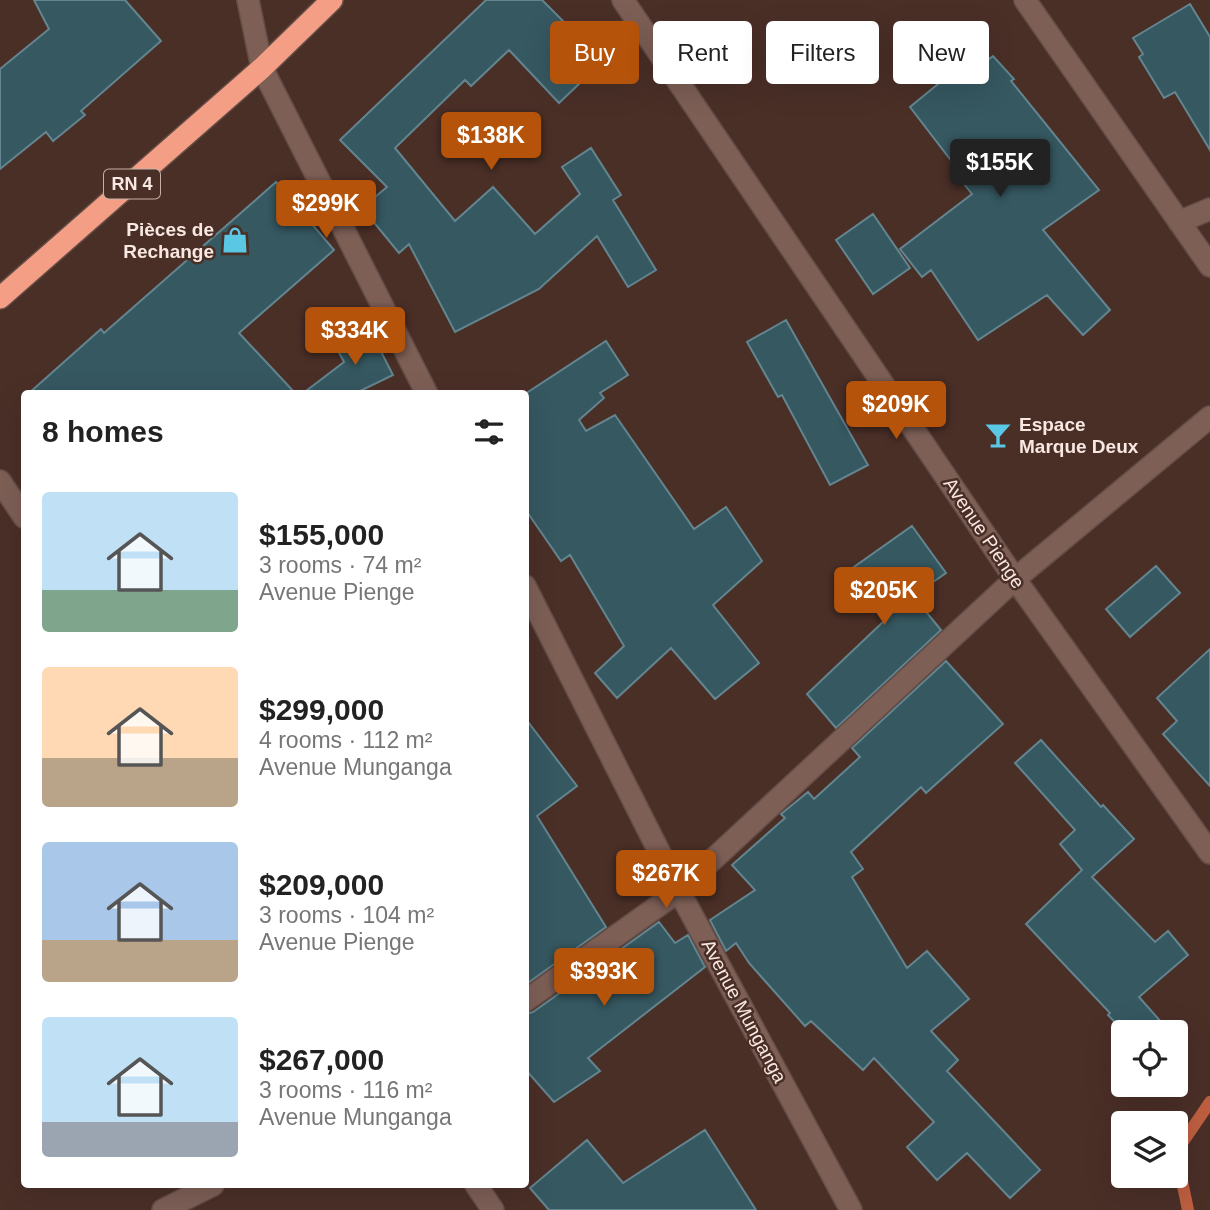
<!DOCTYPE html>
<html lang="en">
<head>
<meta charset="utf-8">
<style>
  :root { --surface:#fff; --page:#f2f2f2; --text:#222; --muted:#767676; --accent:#b45309 }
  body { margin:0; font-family:Helvetica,sans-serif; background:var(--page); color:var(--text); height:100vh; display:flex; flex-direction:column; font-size:26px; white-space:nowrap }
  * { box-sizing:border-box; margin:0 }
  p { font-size:23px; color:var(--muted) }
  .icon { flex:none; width:38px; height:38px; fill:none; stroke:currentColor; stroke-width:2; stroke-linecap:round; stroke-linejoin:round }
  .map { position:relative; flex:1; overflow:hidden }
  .side { position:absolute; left:21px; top:390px; width:508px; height:798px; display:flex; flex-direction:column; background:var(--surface); border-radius:7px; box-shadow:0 7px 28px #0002 }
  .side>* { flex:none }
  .guide { position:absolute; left:550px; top:21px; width:555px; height:63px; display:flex; gap:14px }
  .buttons { position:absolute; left:1111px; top:1020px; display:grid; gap:14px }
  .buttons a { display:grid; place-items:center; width:77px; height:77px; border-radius:7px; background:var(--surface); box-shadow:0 7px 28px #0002; font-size:35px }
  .price { position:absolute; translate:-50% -60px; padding:0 16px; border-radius:7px; background:var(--accent); color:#fff; font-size:23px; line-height:46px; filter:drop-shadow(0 2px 4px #0008) }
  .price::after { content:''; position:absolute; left:50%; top:42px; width:21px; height:16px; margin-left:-10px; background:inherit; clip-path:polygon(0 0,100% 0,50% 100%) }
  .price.on { background:#222; color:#fff }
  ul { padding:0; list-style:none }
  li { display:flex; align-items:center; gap:21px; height:175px; padding:0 21px }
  li span { display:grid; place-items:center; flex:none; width:196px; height:140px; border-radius:7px; color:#555 }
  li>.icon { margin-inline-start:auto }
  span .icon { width:84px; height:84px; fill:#fffc; stroke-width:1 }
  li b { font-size:30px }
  h2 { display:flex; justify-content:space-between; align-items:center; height:84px; padding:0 21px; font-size:30px }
  .pill { padding:0 24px; border-radius:7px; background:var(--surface); box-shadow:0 7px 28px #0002; font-size:24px; line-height:63px }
  .pill.on { background:var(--accent); color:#fff }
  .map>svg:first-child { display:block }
</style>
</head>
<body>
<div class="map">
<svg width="1210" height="1210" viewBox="0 0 1210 1210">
  <rect width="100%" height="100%" fill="#4a2f27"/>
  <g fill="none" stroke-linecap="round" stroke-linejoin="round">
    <path stroke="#bd5e40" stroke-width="12" d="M 1188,1210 L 1176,1152 L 1210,1102"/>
  </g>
  <path fill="#365861" stroke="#638590" stroke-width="2" d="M 34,0 L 125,0 L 161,41 L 81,111 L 85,115 L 53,141 L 46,132 L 0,169 L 0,69 L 49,29 Z
    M 486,0 L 542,0 L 603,61 L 559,103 L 509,50 L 471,86 L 465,80 L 395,148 L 455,221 L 493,187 L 535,234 L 580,194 L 562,167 L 591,148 L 621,195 L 613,200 L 656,270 L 628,287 L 597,236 L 539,289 L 455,332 L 409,244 L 399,253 L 362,208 L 387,187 L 340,140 Z
    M 1190,4 L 1210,37 L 1210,150 L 1175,92 L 1164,98 L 1139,57 L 1143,54 L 1133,38 Z
    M 968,33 L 989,59 L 993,56 L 1014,79 L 1011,81 L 1099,190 L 1043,230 L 1110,310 L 1083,335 L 1047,295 L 978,340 L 931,270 L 922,277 L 900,249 L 972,194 L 956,174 L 959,171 L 910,107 L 943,80 L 930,65 Z
    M 276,182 L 334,250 L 239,333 L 296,394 L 28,394 L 101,329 L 104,333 Z
    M 873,214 L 910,268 L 873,294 L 836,240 Z
    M 786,320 L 868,465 L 830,485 L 782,395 L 778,397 L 747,342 Z
    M 369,328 L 393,375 L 354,394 L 302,394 L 344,362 L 335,345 Z
    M 606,341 L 628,375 L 600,393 L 604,398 L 579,420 L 586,431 L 615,415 L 694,529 L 726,507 L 762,561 L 713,605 L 759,663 L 715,699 L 671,648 L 617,698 L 595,673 L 624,646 L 570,555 L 561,561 L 525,509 L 525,394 Z
    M 912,526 L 946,573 L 913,596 L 941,630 L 836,728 L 807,694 L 904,602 L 892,610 L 854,567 Z
    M 1156,566 L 1180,593 L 1130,637 L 1106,609 Z
    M 1210,649 L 1210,786 L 1163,734 L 1177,721 L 1157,698 Z
    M 946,661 L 1003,724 L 926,793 L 921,787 L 851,852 L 863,869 L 852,877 L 907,968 L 927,951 L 969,999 L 931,1031 L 958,1060 L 947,1071 L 1040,1170 L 1010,1198 L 967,1153 L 937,1180 L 907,1147 L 934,1122 L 874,1058 L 863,1070 L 811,1021 L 805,1026 L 749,963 L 736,943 L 726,951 L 710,920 L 755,890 L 732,865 L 785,818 L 781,814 L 808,792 L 814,799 L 860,757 L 852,748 Z
    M 525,718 L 577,786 L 537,816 L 606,927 L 525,985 Z
    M 1041,740 L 1101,807 L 1103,805 L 1134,839 L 1092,877 L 1155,942 L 1168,931 L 1188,955 L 1139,997 L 1170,1032 L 1124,1032 L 1108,1015 L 1110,1013 L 1026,924 L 1082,870 L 1060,844 L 1075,830 L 1015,763 Z
    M 659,922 L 675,943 L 688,935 L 705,967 L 588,1058 L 600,1071 L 554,1102 L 525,1069 L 525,1014 L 533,1012 Z
    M 705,1130 L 756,1210 L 549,1210 L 530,1188 L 587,1140 L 623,1183 Z"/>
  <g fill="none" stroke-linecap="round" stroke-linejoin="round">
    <g stroke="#644d46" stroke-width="24">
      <path id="street" d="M 248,0 L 262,68 L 427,394
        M 623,0 L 1015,579 L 1210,853
        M 1025,0 L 1210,266
        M 1179,222 L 1210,209
        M 0,481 L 24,517
        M 525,586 L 679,891 L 851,1210
        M 525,1001 L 679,891 L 1015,579 L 1210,417
        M 476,1185 L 493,1210
        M 163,1210 L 213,1185"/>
    </g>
    <g stroke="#644d46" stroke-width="24">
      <path id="highway" d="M 0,298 L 262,68 L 332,0"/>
    </g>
    <use href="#street" stroke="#7d5f56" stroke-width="21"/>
    <use href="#highway" stroke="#f49f85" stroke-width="21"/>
  </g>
  <defs>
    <g id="shop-bare" transform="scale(2.1)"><path d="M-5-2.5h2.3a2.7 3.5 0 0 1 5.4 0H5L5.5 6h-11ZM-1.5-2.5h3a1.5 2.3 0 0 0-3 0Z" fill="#5ac8e5" stroke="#4a2f27" stroke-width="2.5" paint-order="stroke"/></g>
    <g id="bar-bare" transform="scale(2.1)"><path d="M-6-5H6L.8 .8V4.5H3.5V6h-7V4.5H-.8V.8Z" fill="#5ac8e5" stroke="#4a2f27" stroke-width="2.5" paint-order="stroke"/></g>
  </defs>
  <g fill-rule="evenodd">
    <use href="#shop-bare" x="235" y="240"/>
    <use href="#bar-bare" x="998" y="435"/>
  </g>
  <g text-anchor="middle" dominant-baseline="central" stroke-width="5" stroke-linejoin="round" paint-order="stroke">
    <rect fill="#4a2f27" stroke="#c4b0a9" stroke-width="2" x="104" y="169.5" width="56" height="29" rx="5"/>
    <g font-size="18" font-weight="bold" fill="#f9e7e1">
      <text x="132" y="184">RN 4</text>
    </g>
    <g font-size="19" font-weight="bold" fill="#f9e7e1" stroke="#4a2f27" text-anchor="end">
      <text x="214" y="229">Pièces de<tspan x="214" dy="22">Rechange</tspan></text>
      <text x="1019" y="424" text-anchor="start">Espace<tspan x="1019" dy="22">Marque Deux</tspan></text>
    </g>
    <g font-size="19" fill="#f9e7e1" stroke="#4a2f27">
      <text transform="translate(984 533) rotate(56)">Avenue Pienge</text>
      <text transform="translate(744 1011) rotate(62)">Avenue Munganga</text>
    </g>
  </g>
</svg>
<div class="buttons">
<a><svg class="icon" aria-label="locate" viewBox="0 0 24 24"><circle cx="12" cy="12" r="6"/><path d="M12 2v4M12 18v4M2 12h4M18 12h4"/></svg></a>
<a><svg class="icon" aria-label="layers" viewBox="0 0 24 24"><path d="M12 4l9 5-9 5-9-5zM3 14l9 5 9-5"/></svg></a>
</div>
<b class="price" style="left:491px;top:172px">$138K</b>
<b class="price on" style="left:1000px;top:199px">$155K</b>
<b class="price" style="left:326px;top:240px">$299K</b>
<b class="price" style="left:355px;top:367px">$334K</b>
<b class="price" style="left:896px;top:441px">$209K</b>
<b class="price" style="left:884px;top:627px">$205K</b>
<b class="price" style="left:666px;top:910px">$267K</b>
<b class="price" style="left:604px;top:1008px">$393K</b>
<div class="guide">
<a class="pill on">Buy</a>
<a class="pill">Rent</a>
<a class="pill">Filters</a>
<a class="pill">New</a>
</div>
<section class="side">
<h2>8 homes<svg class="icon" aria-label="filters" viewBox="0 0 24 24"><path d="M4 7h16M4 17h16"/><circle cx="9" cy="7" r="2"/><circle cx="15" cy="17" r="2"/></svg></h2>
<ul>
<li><span style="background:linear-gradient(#bfe0f5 70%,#7fa58c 0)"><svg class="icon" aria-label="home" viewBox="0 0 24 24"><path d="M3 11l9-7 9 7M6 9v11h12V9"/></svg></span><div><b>$155,000</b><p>3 rooms · 74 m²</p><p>Avenue Pienge</p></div></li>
<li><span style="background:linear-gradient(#ffd9b3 65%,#b9a48a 0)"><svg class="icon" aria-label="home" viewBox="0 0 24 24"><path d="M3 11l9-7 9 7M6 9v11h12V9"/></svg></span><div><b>$299,000</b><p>4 rooms · 112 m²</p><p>Avenue Munganga</p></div></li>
<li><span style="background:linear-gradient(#a9c7e8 70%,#b9a48a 0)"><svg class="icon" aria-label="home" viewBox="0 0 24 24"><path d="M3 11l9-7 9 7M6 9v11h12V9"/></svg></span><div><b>$209,000</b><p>3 rooms · 104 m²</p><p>Avenue Pienge</p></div></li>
<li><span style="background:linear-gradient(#bfe0f5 75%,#9aa5b1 0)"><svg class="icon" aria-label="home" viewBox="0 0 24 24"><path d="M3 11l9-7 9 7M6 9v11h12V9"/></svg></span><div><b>$267,000</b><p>3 rooms · 116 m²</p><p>Avenue Munganga</p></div></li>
</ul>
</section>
</div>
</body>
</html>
